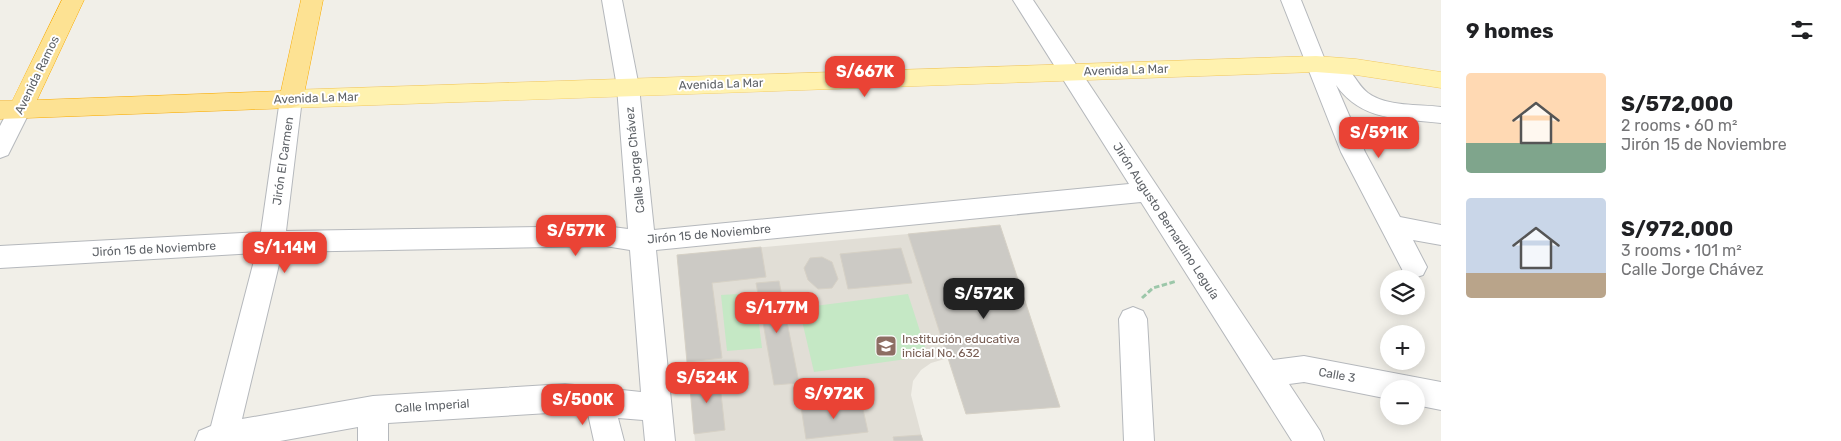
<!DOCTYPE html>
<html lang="en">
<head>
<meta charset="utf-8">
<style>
  :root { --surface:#fff; --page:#f6f6f6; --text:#202124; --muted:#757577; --accent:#ea4335 }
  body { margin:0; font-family:Rubik,sans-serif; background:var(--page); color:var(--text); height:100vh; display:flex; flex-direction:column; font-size:19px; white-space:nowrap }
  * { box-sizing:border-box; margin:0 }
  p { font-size:16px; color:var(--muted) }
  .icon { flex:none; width:28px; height:28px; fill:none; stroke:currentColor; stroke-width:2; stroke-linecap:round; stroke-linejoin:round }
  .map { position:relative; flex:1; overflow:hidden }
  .panel { display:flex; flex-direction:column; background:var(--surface); width:400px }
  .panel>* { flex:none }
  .buttons { position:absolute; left:1380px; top:270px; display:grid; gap:10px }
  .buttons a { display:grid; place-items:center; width:45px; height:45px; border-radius:50%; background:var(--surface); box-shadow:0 2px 12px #0003; font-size:25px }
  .price { position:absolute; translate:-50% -42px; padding:0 11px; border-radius:10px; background:var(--accent); color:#fff; font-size:16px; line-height:32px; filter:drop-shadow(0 1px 2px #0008) }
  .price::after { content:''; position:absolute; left:50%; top:30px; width:15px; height:11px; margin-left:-8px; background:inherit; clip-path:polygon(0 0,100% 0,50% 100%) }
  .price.selected { background:#222; color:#fff }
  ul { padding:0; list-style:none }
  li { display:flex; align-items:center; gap:15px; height:125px; padding:0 25px }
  li span { display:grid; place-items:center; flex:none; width:140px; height:100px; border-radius:5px; color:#555 }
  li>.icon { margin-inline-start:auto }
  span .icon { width:60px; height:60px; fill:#fffc; stroke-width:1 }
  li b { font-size:21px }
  h2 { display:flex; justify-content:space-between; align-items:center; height:60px; padding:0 25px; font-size:21px }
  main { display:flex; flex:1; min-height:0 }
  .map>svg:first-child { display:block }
</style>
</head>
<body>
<main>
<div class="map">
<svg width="1441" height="441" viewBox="0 0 1441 441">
  <rect width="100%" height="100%" fill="#f1efe8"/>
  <path fill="#e1ded6" d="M 908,234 L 948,358 L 931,363 L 921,370 L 913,381 L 911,395 L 923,441 L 695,441 L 677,255 Z"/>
  <path fill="#c5e8c5" d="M 755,293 L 762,348 L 727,351 L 721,295 Z
    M 908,294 L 928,356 L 814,372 L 799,308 Z"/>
  <path fill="#cccac5" stroke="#d6d1c6" d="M 1000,225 L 1060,407 L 966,414 L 908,234 Z
    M 761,247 L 766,277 L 712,283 L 722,358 L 687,362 L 677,255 Z
    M 901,248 L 912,283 L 848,289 L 840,254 Z
    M 822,257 L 832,262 L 838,279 L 832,288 L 818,289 L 808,280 L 804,268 L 810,258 Z
    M 779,281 L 799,383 L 774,385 L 756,283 Z
    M 719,375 L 725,430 L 694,434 L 689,376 Z
    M 861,400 L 868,432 L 806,439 L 801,407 Z
    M 921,435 L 923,441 L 894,441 L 893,437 Z"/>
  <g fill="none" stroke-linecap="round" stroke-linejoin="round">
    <g stroke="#b5b8bc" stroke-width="2">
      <path id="minor" d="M 602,0 L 622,0 L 639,87 L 654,230 L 1129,184 L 1013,0 L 1033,0 L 1273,360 L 1304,356 L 1441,382 L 1441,410 L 1416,405 L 1416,389 L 1389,389 L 1389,399 L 1304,382 L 1289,384 L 1320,431 L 1324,441 L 1292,441 L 1141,202 L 656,250 L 675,441 L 645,441 L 643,420 L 618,418 L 624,441 L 594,441 L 588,414 L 565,412 L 388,423 L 388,441 L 358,441 L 358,427 L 280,441 L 195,441 L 199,431 L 211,426 L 256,253 L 0,268 L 0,246 L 261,232 L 280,99 L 283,93 L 291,91 L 299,93 L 302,99 L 286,231 L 605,226 L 628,229 L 617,87 ZM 605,246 L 630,250 L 641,392 L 565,384 L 373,396 L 242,419 L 282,252 Z
        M 1281,0 L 1301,0 L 1325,60 C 1330,59 1335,57 1340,60 C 1349,65 1357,85 1368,93 C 1387,107 1419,104 1441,107 L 1441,123 C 1400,118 1362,122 1336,85 L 1365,152 L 1400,217 L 1441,225 L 1441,245 L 1413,240 L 1427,267 L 1423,275 L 1414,278 L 1405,275 L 1341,152 Z
        M 20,101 L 28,103 L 31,109 L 8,155 L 0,158 L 0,126 L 12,103 Z
        M 1133,307 L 1143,311 L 1147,319 L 1154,441 L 1124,441 L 1119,319 L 1123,311 Z"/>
    </g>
    <g stroke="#f2c960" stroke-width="1">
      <path id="major" d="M 1316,56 L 1356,59 L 1441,72 L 1441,88 L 1356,75 L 1316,72 L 291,108 L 282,105 L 279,99 L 282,93 L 291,90 Z"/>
    </g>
    <g stroke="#f9ab00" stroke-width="1">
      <path id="highway" d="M 62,0 L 84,0 L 37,100 L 281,91 L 301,0 L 323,0 L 303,99 L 300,105 L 291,108 L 0,119 L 0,101 L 12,101 Z"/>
    </g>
    <path stroke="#9cc7a9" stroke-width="3" stroke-dasharray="5.5 2.5" stroke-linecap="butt" d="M 1142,298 L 1153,288 L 1177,281"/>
    <use href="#minor" fill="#fff" fill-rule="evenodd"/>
    <use href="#major" fill="#fff2af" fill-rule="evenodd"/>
    <use href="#highway" fill="#fde293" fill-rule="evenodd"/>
  </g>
  <defs>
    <g id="school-square" transform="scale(1.125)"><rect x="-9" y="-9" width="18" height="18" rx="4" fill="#8d6e63" stroke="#fff"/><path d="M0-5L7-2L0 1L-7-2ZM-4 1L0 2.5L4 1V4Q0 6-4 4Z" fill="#fff"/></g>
  </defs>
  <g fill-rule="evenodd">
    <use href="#school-square" x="886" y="346"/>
  </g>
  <g text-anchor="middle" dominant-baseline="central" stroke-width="4" stroke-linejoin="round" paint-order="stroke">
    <g font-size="12" fill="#5f6368" stroke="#fff">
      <text transform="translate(1126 70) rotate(-2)">Avenida La Mar</text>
      <text transform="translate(37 75) rotate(-64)">Avenida Ramos</text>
      <text transform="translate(721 84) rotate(-2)">Avenida La Mar</text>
      <text transform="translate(316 98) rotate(-2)">Avenida La Mar</text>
      <text transform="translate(635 160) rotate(-96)">Calle Jorge Chávez</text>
      <text transform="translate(283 161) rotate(-82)">Jirón El Carmen</text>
      <text transform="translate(1166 221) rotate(57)">Jirón Augusto Bernardino Leguía</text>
      <text transform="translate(709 234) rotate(-5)">Jirón 15 de Noviembre</text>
      <text transform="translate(154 249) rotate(-3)">Jirón 15 de Noviembre</text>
      <text transform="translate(1337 375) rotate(10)">Calle 3</text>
      <text transform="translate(432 406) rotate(-4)">Calle Imperial</text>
    </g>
    <g font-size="12" fill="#785e54" stroke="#fff" text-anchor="start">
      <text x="902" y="339">Institución educativa<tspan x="902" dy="14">inicial No. 632</tspan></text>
    </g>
  </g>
</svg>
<div class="buttons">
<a><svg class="icon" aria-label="layers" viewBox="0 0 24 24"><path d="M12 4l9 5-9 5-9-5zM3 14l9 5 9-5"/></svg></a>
<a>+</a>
<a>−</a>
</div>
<b class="price" style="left:865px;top:98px">S/667K</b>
<b class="price" style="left:1379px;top:159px">S/591K</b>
<b class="price" style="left:576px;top:257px">S/577K</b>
<b class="price" style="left:285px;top:274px">S/1.14M</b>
<b class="price selected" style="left:984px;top:320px">S/572K</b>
<b class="price" style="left:777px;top:334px">S/1.77M</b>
<b class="price" style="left:707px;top:404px">S/524K</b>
<b class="price" style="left:834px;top:420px">S/972K</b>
<b class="price" style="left:583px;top:426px">S/500K</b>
</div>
<section class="panel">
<h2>9 homes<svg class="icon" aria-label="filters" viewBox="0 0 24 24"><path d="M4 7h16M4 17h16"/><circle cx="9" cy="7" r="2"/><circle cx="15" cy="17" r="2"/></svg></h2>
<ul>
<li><span style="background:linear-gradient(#ffd9b3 70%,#7fa58c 0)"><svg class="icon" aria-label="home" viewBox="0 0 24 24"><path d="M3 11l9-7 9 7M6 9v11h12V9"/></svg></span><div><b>S/572,000</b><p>2 rooms · 60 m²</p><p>Jirón 15 de Noviembre</p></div></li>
<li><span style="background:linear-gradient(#c9d6e8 75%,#b9a48a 0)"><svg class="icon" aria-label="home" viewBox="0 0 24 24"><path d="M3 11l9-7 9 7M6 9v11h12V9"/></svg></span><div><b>S/972,000</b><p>3 rooms · 101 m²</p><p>Calle Jorge Chávez</p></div></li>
</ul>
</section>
</main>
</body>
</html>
